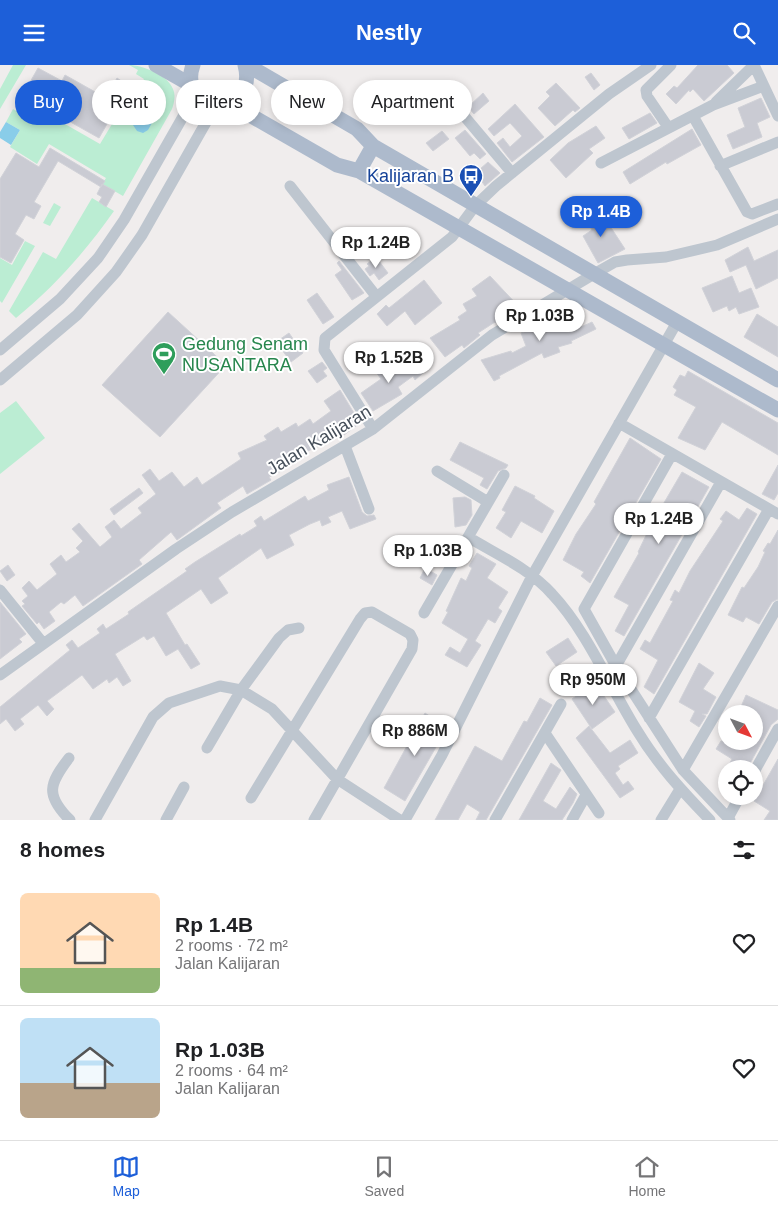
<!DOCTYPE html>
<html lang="en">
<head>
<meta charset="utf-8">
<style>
  :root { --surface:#fff; --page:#f6f6f6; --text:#202124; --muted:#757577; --line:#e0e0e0; --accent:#1d5fd9 }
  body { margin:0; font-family:Arial,sans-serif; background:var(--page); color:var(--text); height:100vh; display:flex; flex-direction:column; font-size:19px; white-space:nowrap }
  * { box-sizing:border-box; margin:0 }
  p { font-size:16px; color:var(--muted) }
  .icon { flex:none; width:28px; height:28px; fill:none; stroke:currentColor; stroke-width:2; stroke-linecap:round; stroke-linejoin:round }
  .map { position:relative; height:755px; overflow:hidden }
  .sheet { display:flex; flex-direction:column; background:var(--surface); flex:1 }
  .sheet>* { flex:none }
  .guide { position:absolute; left:15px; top:15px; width:500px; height:45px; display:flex; gap:10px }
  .needle { width:32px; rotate:131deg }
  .buttons { position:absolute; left:718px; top:640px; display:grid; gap:10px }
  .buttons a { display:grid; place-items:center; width:45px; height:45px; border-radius:50%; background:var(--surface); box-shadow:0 2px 8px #0003; font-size:25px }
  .price { position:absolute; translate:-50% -42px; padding:0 11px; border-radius:18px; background:#fff; color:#222; font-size:16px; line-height:32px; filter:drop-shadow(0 1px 2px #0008) }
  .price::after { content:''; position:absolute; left:50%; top:30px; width:15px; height:11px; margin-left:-8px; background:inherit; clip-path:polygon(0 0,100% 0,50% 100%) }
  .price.active { background:var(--accent); color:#fff }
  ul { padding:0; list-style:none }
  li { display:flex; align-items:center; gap:15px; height:125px; padding:0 20px }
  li+li { border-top:1px solid var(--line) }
  li span { display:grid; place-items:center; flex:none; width:140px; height:100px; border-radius:8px; color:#555 }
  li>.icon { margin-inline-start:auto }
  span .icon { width:60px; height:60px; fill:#fffc; stroke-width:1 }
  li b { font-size:21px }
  h2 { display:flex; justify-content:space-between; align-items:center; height:60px; padding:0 20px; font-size:21px }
  .chip { padding:0 18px; border-radius:22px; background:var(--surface); box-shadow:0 2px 8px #0003; font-size:18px; line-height:45px }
  .chip.active { background:var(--accent); color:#fff }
  header { display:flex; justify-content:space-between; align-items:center; height:65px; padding:0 20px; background:var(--accent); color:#fff; font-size:22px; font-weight:800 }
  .tab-bar { display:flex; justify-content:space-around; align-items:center; height:70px; border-top:1px solid var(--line); background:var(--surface); font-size:14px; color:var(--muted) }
  .tab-bar a { display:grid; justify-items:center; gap:2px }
  .tab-bar .active { color:var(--accent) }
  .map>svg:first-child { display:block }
</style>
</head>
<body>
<header><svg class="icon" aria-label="menu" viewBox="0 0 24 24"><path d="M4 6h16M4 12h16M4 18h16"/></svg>Nestly<svg class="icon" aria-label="search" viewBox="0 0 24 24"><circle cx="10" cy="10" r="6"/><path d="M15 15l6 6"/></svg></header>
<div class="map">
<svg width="778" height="755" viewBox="0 0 778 755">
  <rect width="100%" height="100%" fill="#f0eded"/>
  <path fill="#bbedd3" d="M 13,0 L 26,0 L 0,44 L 0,24 Z
    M 129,0 C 142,0 168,10 173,24 C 176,31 174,38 172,44 L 123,131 L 102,119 L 106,113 L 49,79 L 37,99 L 10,82 L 20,65 L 6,57 L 13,44 L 37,58 L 44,47 L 100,79 L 124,39 L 128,39 L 144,14 L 136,9 L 138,5 Z
    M 92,133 L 114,146 C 86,186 54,222 16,253 L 9,246 L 43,187 L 56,194 Z
    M 54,138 L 61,142 L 50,161 L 43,158 Z
    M 25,176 L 35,181 L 2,238 L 0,236 L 0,193 L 12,200 Z
    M 16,336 L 45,373 L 0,409 L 0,348 Z"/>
  <path fill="#89cde9" d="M 153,23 L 163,29 L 165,35 L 148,65 L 143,68 L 137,66 L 131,57 L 148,26 Z
    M 6,57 L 20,65 L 11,80 L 0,73 L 0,67 Z"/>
  <path fill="#cacbd3" stroke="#d1d2d8" d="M 698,0 L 727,0 L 734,8 L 704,36 L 693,24 L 690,27 L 689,25 L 676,39 L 666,29 L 674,21 L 677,23 Z
    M 38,3 L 62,16 L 65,10 L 106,33 L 117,13 L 142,30 L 133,46 L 119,38 L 99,73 L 42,41 L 36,53 L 16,42 Z
    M 591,8 L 600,20 L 594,25 L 585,12 Z
    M 556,18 L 580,43 L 575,47 L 573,45 L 555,61 L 538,43 L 550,31 L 546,27 Z
    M 483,28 L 489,36 L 474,49 L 468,42 Z
    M 761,33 L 770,52 L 757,58 L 762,72 L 733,84 L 727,70 L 745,62 L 738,43 Z
    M 515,39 L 544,72 L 512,97 L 497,78 L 503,73 L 510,82 L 522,71 L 510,58 L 494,71 L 488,64 Z
    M 650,48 L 657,58 L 629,74 L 622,63 Z
    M 596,61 L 605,73 L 589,84 L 593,88 L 566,113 L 550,95 L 568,78 Z
    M 692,64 L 701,80 L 667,99 L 666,97 L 630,119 L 623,107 Z
    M 465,65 L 486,89 L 480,94 L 474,88 L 470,91 L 455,73 Z
    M 442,66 L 449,74 L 433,86 L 426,78 Z
    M 50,83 L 105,116 L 101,122 L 58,96 L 34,137 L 41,141 L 34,154 L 26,150 L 15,169 L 24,175 L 11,198 L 0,192 L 0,114 L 16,88 L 39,102 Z
    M 488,97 L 500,108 L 485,121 L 480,114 L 477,117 L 472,111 Z
    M 102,119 L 115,126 L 106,142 L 99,137 L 102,132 L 97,129 Z
    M 593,142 L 603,161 L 608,158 L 625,184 L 598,198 L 583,171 L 592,165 L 582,147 Z
    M 748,182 L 754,196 L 778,185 L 778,213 L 756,224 L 746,200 L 730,207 L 725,195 Z
    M 376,192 L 388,208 L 379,215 L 374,208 L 370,211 L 365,204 L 369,201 L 367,199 Z
    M 339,196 L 364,228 L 352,235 L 335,210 L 342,205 L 337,198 Z
    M 490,211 L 521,244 L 497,258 L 495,257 L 478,268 L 480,270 L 464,283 L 462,280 L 445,292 L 430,273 L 460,255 L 458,252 L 467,246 L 463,239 L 477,231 L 472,224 Z
    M 732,211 L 739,228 L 751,223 L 759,242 L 739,249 L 736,242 L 729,246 L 727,241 L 713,247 L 702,223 Z
    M 424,215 L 442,238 L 415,260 L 405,246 L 387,261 L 377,249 L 386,240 L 389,243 Z
    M 317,228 L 334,252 L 323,259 L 307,235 Z
    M 569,239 L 581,262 L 592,257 L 596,264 L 571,276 L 572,278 L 558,282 L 560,287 L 544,293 L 542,288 L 499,311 L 500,313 L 494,316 L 481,295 L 511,286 L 512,288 L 526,281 L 521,268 L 543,261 L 541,254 L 558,248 L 557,246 Z
    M 168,247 L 226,300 L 160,372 L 102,320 Z
    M 757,249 L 778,262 L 778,292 L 744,272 Z
    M 289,268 L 303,288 L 291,297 L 276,277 Z
    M 388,291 L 401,308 L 414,297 L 423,308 L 415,315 L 413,311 L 398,322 L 402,329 L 373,346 L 361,328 L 381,314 L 376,307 L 385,301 L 381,297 Z
    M 322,297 L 327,303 L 323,306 L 327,311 L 317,318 L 308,306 Z
    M 688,306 L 778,358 L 778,390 L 722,357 L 705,385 L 678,373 L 696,342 L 674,330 L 677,325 L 673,322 L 680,310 L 685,312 Z
    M 340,325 L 360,358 L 344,370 L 301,389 L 281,402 L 283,405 L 269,412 L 271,415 L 247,429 L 243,421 L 217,438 L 221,443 L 177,475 L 171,467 L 139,495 L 142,499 L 83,541 L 75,530 L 64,539 L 61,537 L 49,547 L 55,556 L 44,564 L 39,557 L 37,559 L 22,541 L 25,539 L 22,536 L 28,531 L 22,523 L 29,516 L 37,525 L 57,509 L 50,499 L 61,490 L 66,497 L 80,487 L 76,483 L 83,476 L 72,464 L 79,458 L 100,482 L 112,472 L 105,462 L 114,455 L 121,464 L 142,448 L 138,443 L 156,429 L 142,410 L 150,404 L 159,416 L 172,407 L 184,422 L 197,412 L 202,420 L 241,394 L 238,388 L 267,375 L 264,371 L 278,362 L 281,367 L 296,358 L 298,362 L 310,354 L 313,359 L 331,346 L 324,336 Z
    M 630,373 L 661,394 L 590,518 L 581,511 L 584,507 L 563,495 L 576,469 L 596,439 L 594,437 Z
    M 460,377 L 508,400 L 506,403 L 498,406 L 487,424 L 480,420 L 484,413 L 450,395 Z
    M 778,400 L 778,428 L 774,435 L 762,429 Z
    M 682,407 L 709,422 L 624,571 L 615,566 L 629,540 L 614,532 L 639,488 L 638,487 L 651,460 Z
    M 349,412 L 362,447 L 367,451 L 374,450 L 376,454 L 350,464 L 342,446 L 328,452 L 331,457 L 322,461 L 320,455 L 310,459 L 289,470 L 294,480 L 267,494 L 261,483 L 218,513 L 228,528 L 211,539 L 201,524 L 166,548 L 185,580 L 187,579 L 200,599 L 191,604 L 178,584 L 166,591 L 154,571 L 147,575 L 144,571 L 115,589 L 131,616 L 123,621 L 117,612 L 109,618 L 107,614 L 93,624 L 82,610 L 47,636 L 54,644 L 47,651 L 38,640 L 20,654 L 24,659 L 15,666 L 6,654 L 0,659 L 0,642 L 70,585 L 66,580 L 72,575 L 78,583 L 100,568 L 97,564 L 103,559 L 106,564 L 129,549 L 128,547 L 187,506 L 185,504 L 195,497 L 240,469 L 241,471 L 257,461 L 254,456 L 261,451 L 264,456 L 305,431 L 308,436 L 329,425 L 327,420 Z
    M 515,421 L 535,431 L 534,433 L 554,446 L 542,468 L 521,456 L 511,473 L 496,463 L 506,447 L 502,445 Z
    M 139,423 L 143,428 L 114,450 L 110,444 Z
    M 465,432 L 471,435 L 472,450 L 466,460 L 455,462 L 453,433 Z
    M 747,443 L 757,449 L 654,629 L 644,622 L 658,595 L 640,584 L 645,575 L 650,578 L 673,536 L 670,535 L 675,525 L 679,528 L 690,506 L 723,456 L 720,454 L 726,446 L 739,455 Z
    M 778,465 L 778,534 L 772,537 L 759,559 L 746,552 L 743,557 L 728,550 L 742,522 L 744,523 L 758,502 L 765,487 L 763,486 L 768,478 L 770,479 Z
    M 477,488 L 496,499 L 487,513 L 508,527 L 498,543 L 502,546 L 495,558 L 488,554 L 475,576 L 481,580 L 467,602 L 445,590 L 450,582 L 460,588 L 468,574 L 442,558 L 448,547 L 446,546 L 461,513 L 466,516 L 472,503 L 469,501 Z
    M 8,500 L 15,510 L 7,516 L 0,506 Z
    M 425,503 L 437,510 L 432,520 L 420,513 Z
    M 0,537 L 26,569 L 19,574 L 22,577 L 0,594 Z
    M 568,573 L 577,587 L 556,601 L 546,587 Z
    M 699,598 L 714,608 L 703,624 L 716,632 L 707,649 L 702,649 L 706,651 L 699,662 L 690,656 L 695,646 L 679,637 Z
    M 595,618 L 615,647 L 592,664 L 572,634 Z
    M 746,630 L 778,645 L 778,654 L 771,660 L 747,704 L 727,704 L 732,694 L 716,684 L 721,676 L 754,676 L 754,649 L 738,649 Z
    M 540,633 L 552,640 L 486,755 L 476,755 L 480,747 L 467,739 L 458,755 L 435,755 L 475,681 L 502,696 L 524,656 L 527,657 Z
    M 425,648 L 447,663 L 405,736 L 384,723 Z
    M 589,661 L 610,688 L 630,675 L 638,688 L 618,701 L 620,704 L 615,708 L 623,720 L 628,716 L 634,724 L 620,733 L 576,673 Z
    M 778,694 L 778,755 L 764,755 L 770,746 L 754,736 Z
    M 551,698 L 561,705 L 543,736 L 556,744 L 570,722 L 577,729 L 573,738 L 562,755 L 519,755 Z"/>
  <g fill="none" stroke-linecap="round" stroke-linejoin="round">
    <path stroke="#bec6cf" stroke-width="11" d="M 754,0 L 778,51
      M 716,37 L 754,0
      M 460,46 L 512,108
      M 693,51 L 747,147 L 752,149 L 778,139
      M 668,62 L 647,31 L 646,25 L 671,0
      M 601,98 L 713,40 L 764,21
      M 720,101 L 778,77
      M 290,121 L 376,231
      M 0,285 L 60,234 L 98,193 L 124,155 L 197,27
      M 0,315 L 77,250 L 116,207 L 142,170 L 217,38
      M 619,358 L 778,449
      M 373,364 L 324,285 L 325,273 L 452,172 L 475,141 L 496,121 L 609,29 L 651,0
      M 345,381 L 369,444
      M 672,389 L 584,544 L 616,601 L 683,705 L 730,755
      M 437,406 L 488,437
      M 468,472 C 496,489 530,504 552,529 C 587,566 611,624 638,667 C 658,700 683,727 710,755
      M 0,525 L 42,577
      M 424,548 L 504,410
      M 616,601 L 721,417
      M 0,610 L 176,484 L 232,447 L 373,364 L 492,270 L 594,209 L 615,197 L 627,195 L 666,192 L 717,180 L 778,154
      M 649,653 L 769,444
      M 545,668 L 599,748
      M 207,683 L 241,625 L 279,573 L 288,565 L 299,563
      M 69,693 C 49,719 45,730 70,755
      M 683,705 L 778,541
      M 754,707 L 778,664
      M 251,733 L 360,554 L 365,548 L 372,547 L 410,569 L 413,575 L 412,584 L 314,755
      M 728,753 L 740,731
      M 95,755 L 153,652 L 169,638 L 220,621 L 241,625 L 272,644 L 337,714 L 400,755
      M 166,755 L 184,722
      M 405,755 L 442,690 L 532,511 L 677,257
      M 495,755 L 561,639
      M 572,755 L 586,730
      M 661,755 L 680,724"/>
    <path stroke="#adbacc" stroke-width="15" d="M 156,0 L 193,21
      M 193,0 C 176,47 259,52 245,0
      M 247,0 L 357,64 L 373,81 L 778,315
      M 227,37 L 337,100 L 359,106 L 778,345
      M 359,106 L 373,81"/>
  </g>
  <defs>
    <g id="bus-pin" transform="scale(1.25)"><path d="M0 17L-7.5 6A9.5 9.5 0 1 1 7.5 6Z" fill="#1a4fb4" stroke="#fff"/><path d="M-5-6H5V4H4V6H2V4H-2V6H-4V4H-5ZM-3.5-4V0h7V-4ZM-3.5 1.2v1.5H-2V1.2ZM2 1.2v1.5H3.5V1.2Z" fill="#fff"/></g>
    <g id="stadium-pin" transform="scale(1.25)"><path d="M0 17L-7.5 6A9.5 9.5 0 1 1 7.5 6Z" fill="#2e9e5b" stroke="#fff"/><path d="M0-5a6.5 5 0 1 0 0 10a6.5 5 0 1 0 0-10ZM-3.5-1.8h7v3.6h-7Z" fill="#fff"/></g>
  </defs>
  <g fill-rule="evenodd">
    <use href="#bus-pin" x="471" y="111"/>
    <use href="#stadium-pin" x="164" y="289"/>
  </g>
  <g text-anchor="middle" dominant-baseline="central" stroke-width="4" stroke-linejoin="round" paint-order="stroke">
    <g font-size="18" fill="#164399" stroke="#fff" text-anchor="end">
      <text x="454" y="111">Kalijaran B</text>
    </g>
    <g font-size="18" fill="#27864d" stroke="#fff" text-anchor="start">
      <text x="182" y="279">Gedung Senam<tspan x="182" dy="21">NUSANTARA</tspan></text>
    </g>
    <g font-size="18" fill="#464f5a" stroke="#fff">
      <text transform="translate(319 375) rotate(-31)">Jalan Kalijaran</text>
    </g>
  </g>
</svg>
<div class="buttons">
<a><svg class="needle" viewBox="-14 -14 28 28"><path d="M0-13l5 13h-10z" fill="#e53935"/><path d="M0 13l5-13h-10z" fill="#757577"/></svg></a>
<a><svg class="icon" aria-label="locate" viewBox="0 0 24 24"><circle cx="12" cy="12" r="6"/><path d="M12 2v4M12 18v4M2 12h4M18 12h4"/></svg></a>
</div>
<b class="price active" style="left:601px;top:173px">Rp 1.4B</b>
<b class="price" style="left:376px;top:204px">Rp 1.24B</b>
<b class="price" style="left:540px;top:277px">Rp 1.03B</b>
<b class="price" style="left:389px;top:319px">Rp 1.52B</b>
<b class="price" style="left:659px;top:480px">Rp 1.24B</b>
<b class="price" style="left:428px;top:512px">Rp 1.03B</b>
<b class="price" style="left:593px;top:641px">Rp 950M</b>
<b class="price" style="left:415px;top:692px">Rp 886M</b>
<div class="guide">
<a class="chip active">Buy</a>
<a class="chip">Rent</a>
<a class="chip">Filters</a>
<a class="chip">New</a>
<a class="chip">Apartment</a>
</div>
</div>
<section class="sheet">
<h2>8 homes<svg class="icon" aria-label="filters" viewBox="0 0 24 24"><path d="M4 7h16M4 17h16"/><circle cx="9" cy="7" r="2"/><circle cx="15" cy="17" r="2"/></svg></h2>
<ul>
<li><span style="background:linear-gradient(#ffd9b3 75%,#8fb573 0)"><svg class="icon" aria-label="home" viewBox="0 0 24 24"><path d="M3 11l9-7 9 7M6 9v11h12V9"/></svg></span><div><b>Rp 1.4B</b><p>2 rooms · 72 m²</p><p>Jalan Kalijaran</p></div><svg class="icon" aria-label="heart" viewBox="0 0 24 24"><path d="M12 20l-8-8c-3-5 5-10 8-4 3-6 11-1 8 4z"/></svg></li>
<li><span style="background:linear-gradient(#bfe0f5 65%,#b9a48a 0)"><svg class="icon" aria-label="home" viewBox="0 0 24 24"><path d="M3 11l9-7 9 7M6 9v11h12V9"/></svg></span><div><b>Rp 1.03B</b><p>2 rooms · 64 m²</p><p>Jalan Kalijaran</p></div><svg class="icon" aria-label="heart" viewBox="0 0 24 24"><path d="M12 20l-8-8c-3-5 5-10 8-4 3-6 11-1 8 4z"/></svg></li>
</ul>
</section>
<nav class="tab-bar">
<a class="active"><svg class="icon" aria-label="map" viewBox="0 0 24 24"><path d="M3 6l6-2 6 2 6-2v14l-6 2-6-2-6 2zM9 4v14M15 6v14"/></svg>Map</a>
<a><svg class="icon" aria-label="saved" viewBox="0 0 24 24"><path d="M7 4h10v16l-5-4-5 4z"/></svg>Saved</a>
<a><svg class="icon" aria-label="home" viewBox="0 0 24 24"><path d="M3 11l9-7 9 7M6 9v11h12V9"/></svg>Home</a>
</nav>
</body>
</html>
